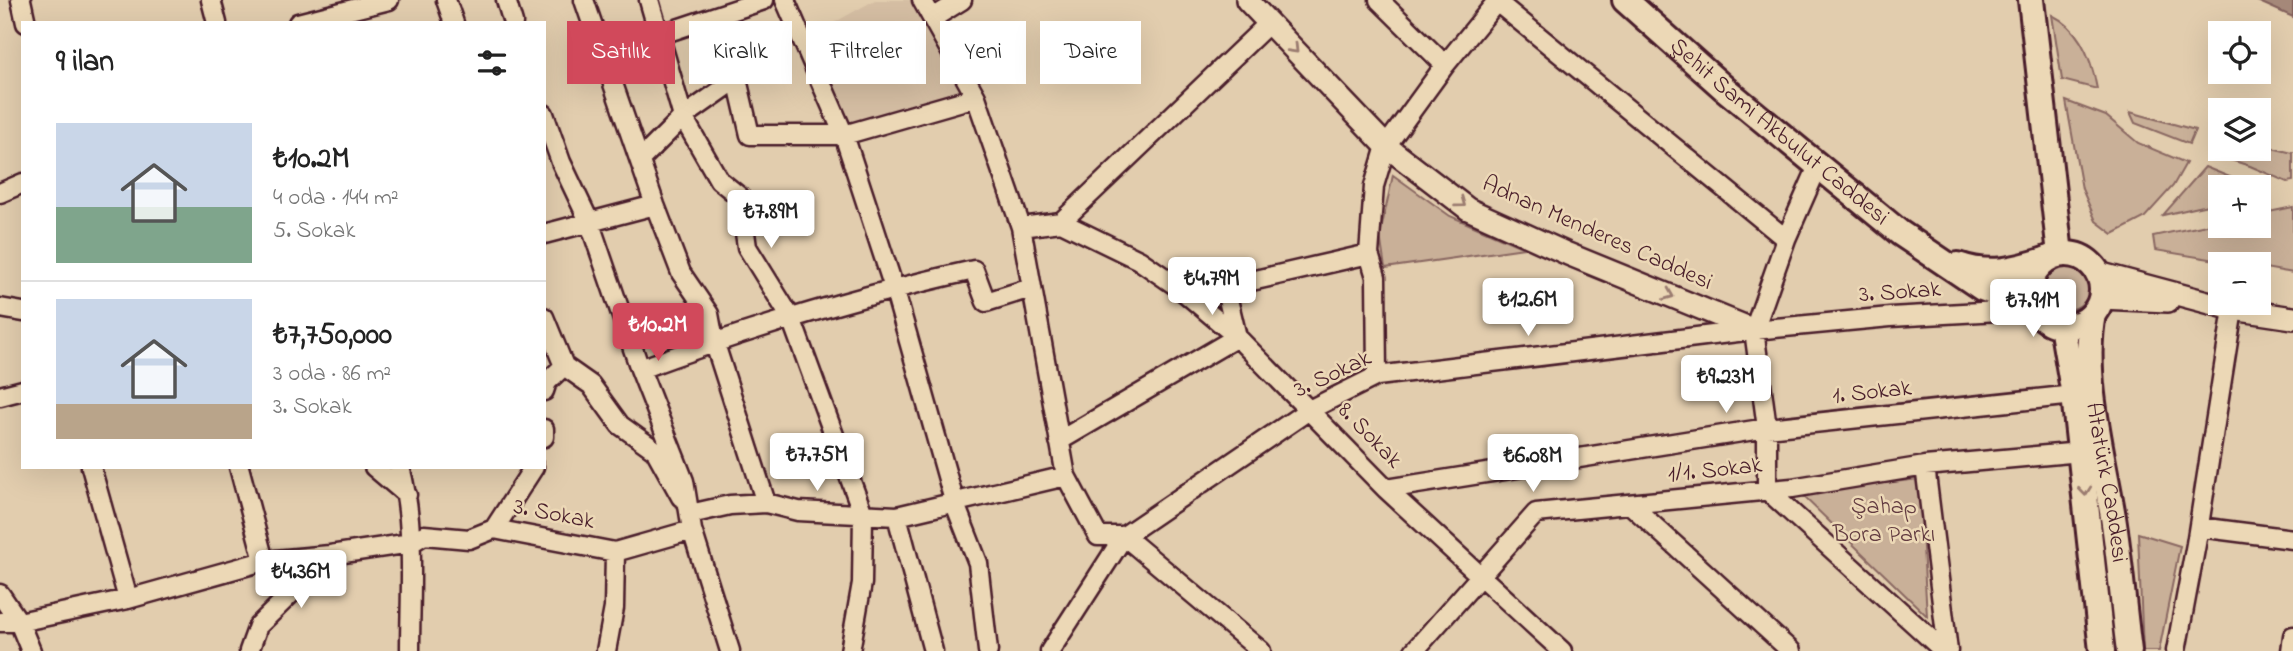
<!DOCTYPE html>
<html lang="tr">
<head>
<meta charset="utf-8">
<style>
  :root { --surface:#fff; --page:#f2f2f2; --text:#222; --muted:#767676; --line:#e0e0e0; --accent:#d1495b }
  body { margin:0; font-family:"Indie Flower",sans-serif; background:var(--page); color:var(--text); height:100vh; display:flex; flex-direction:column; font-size:26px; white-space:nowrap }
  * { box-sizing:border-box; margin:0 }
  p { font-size:23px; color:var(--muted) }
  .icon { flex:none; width:38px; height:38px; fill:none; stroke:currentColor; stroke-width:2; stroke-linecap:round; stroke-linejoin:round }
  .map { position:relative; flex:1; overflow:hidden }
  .panel { position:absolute; left:21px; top:21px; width:525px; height:448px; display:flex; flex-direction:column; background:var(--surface); border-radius:0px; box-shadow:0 7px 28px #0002 }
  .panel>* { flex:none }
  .banner { position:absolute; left:567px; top:21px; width:665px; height:63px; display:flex; gap:14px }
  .buttons { position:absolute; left:2208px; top:21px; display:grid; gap:14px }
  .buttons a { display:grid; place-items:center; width:63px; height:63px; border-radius:0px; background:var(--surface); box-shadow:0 7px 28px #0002; font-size:35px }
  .price { position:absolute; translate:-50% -60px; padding:0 16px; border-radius:7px; background:#fff; color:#222; font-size:23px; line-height:46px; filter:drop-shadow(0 2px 4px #0008) }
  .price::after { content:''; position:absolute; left:50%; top:42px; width:21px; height:16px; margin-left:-10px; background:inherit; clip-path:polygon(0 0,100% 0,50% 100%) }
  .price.selected { background:var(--accent); color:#fff }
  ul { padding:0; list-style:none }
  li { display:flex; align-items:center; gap:21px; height:175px; padding:0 35px }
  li+li { border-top:2px solid var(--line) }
  li span { display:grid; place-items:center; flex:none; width:196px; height:140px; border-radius:0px; color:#555 }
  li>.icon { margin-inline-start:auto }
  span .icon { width:84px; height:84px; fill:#fffc; stroke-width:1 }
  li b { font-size:30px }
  h2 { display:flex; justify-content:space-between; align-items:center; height:84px; padding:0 35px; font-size:30px }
  .chip { padding:0 24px; border-radius:0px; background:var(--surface); box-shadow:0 7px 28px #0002; font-size:24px; line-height:63px }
  .chip.selected { background:var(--accent); color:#fff }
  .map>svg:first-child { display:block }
</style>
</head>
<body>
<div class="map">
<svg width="2293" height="651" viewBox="0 0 2293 651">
  <rect width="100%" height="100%" fill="#e2cdae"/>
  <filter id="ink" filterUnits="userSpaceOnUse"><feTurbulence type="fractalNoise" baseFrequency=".0143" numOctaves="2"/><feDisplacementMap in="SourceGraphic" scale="14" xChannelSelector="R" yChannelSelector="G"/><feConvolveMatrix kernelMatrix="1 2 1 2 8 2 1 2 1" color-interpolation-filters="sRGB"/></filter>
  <g filter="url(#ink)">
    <path fill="#d5bea3" d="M 875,0 L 912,0 L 963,90 L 849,124 L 810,36 Z"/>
    <path fill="#c9b098" stroke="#8a6862" stroke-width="2" d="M 2052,15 C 2081,29 2092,60 2097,89 L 2062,80 Z
      M 2066,101 L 2106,116 L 2138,143 L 2186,163 L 2173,186 L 2144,218 L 2113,234 L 2096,221 L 2082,189 Z
      M 2130,112 L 2195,130 L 2189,144 L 2135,123 Z
      M 2215,133 L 2221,135 L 2221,149 L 2259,149 L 2259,145 L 2293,153 L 2293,181 L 2287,182 L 2250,166 L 2209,153 Z
      M 2205,167 L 2254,187 L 2221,187 L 2221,202 L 2163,215 Z
      M 1393,175 L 1450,216 L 1524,248 L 1385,268 L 1380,235 Z
      M 2293,207 L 2293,273 L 2259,267 L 2259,264 L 2240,264 L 2155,250 L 2153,236 L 2221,222 L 2221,226 L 2259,226 L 2259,214 Z
      M2042 286a24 24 0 1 1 48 0a24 24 0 1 1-48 0Z
      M 1919,479 L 1927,616 L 1800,493 Z
      M 2138,533 L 2180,546 L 2159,651 L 2143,651 Z"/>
    <path fill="#a58879" stroke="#815e5a" stroke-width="2" d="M 2255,0 L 2293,0 L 2293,17 Z"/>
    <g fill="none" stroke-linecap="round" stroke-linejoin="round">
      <g stroke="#4a1f2b" stroke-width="23">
        <path id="minor" d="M 21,0 L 26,23
          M 211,0 L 217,23
          M 446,0 L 454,23
          M 506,0 L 513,23
          M 584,0 L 655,205 L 681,273 L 709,314 L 714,341 L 766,503
          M 649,0 L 683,117 L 719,180 L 740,197 L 747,247 L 791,318 L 863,514 L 862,583 L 850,651
          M 785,0 L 844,135 L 894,288 L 955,504 L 978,563 L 988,651
          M 922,0 L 976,97 L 1021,227 L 1066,476 L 1098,536 L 1124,536 L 1261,651
          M 1379,0 L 1445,65
          M 1497,2 L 1786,239
          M 933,18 L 962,0
          M 298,23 L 389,0
          M 659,35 L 764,0
          M 544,114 L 561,162 L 589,221 L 640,369 L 684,481 L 692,530 L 730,651
          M 640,160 L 683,117 L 737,79 L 750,135 L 844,135 L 976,97
          M 0,193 L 23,183
          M 1061,222 L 1269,23
          M 1021,227 L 1061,222 L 1139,260 L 1178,287 L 1237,337 L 1386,489 L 1562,651
          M 544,234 L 655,205
          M 0,308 L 23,312
          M 544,317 L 564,366 L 591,385 L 620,425 L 655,450 L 681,497
          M 640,369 C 749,329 860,295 974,270 L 986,302 L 1031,288
          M 1377,376 L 1376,277 L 1369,254 L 1374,186 L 1386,146 L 1445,65 L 1498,0
          M 544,391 L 547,382 L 564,366
          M 0,396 L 23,390
          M 544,429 L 544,437
          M 1059,441 L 1237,337 L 1225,287 L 1369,254
          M 1925,466 L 1948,651
          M 91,467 L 128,599
          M 239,467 L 264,561
          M 374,467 L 407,495
          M 400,467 C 416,527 410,590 410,651
          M 1386,489 L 1767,428 L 2074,395
          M 1767,490 L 1767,428 L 1754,330 L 1786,239 L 1818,166
          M 1767,490 L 1944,651
          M 1631,505 L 1791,651
          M 690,514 L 730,505 L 766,503 L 798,511 L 897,516 L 1066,476
          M 897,516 L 933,651
          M 2199,527 L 2293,539
          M 494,529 L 534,467
          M 0,594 L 19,622 L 31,651
          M 0,622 L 19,622 L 128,599 L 264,561 L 330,555 L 411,543 L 424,535 L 469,539 L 494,529 L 615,552 L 692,530
          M 249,651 L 258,626 L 330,555
          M 606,651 L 614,608 L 615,552
          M 1050,651 L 1124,536 L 1309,410 L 1377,376 L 1754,330 L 1890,317 L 1999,311 L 2004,306 L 2007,298
          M 1414,651 L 1536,513 L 1792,488 L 1925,466 L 2081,452
          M 2176,651 L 2196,544 L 2233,309
          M 2291,651 L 2293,636"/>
      </g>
      <g stroke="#4a1f2b" stroke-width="26">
        <path id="tertiary" d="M 1247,0 L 1386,146 L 1468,209 L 1568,254 L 1754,330
          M 2098,273 L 2233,309 L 2293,318
          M 2101,298 L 2168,301"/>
      </g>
      <g stroke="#4a1f2b" stroke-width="30">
        <g id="secondary">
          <path id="s1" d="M 1625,0 L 1725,89 L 1900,233 L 1982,288 L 2033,307"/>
          <path d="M 2031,0 L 2060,254"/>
          <circle cx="2066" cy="290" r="36"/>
          <path d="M 1958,265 C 1989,276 2014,270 2045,260"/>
          <path id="s2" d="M 2093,314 C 2081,375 2103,455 2113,517 C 2120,561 2123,606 2129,651"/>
          <path d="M 2062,326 L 2074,395 L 2102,651"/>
        </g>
      </g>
      <use href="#minor" stroke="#ecd8b6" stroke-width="18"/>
      <use href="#tertiary" stroke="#ecd8b6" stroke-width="21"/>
      <use href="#secondary" stroke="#ecd8b6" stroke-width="24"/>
    </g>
    <defs><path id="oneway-chevron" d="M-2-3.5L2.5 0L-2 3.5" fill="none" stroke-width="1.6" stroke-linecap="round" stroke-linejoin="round" transform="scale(1.75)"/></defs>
    <g stroke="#9b7c70">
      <use href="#oneway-chevron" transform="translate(1294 49) rotate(46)"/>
      <use href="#oneway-chevron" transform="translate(1461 203) rotate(36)"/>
      <use href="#oneway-chevron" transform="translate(1669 295) rotate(22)"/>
      <use href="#oneway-chevron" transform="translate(2085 491) rotate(84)"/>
    </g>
  </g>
  <g text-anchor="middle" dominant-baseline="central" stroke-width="5" stroke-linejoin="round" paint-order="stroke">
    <g font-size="24" fill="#4a1f2b" stroke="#ecd8b6">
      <text stroke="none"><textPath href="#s1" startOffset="203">Şehit Sami Akbulut Caddesi</textPath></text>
      <text transform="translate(1597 234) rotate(24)">Adnan Menderes Caddesi</text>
      <text transform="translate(1900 293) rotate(-4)">3. Sokak</text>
      <text transform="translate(1333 375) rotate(-25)">3. Sokak</text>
      <text transform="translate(1872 393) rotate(-6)">1. Sokak</text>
      <text transform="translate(1369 436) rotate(46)">8. Sokak</text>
      <text transform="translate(1715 471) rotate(-6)">1/1. Sokak</text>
      <text stroke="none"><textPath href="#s2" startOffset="170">Atatürk Caddesi</textPath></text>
      <text transform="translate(554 515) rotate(11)">3. Sokak</text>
    </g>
    <g font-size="24" fill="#633c41" stroke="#ecd8b6">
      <text x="1884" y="507">Şahap<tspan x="1884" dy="28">Bora Parkı</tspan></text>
    </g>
  </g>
</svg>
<div class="buttons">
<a><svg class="icon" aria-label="locate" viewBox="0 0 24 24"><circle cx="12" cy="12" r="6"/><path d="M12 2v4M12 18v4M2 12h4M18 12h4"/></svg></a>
<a><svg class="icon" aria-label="layers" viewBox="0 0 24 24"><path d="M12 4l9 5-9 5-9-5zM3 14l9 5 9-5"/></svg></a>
<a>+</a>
<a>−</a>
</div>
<b class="price" style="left:771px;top:250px">₺7.89M</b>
<b class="price" style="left:1212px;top:317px">₺4.79M</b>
<b class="price" style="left:1528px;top:338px">₺12.6M</b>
<b class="price" style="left:2033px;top:339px">₺7.91M</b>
<b class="price selected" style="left:658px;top:363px">₺10.2M</b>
<b class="price" style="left:1726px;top:415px">₺9.23M</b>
<b class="price" style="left:817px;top:493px">₺7.75M</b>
<b class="price" style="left:1533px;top:494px">₺6.08M</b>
<b class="price" style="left:301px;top:610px">₺4.36M</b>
<div class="banner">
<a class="chip selected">Satılık</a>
<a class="chip">Kiralık</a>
<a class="chip">Filtreler</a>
<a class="chip">Yeni</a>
<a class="chip">Daire</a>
</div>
<section class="panel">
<h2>9 ilan<svg class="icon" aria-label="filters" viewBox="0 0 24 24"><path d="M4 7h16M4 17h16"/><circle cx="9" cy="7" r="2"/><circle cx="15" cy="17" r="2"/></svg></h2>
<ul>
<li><span style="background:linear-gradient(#c9d6e8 60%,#7fa58c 0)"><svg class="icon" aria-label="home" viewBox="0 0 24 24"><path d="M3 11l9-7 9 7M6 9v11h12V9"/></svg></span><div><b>₺10.2M</b><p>4 oda · 144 m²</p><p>5. Sokak</p></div></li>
<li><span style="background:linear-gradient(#c9d6e8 75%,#b9a48a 0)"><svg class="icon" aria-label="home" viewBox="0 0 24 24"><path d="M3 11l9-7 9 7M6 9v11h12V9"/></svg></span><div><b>₺7,750,000</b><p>3 oda · 86 m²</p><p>3. Sokak</p></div></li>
</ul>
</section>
</div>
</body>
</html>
